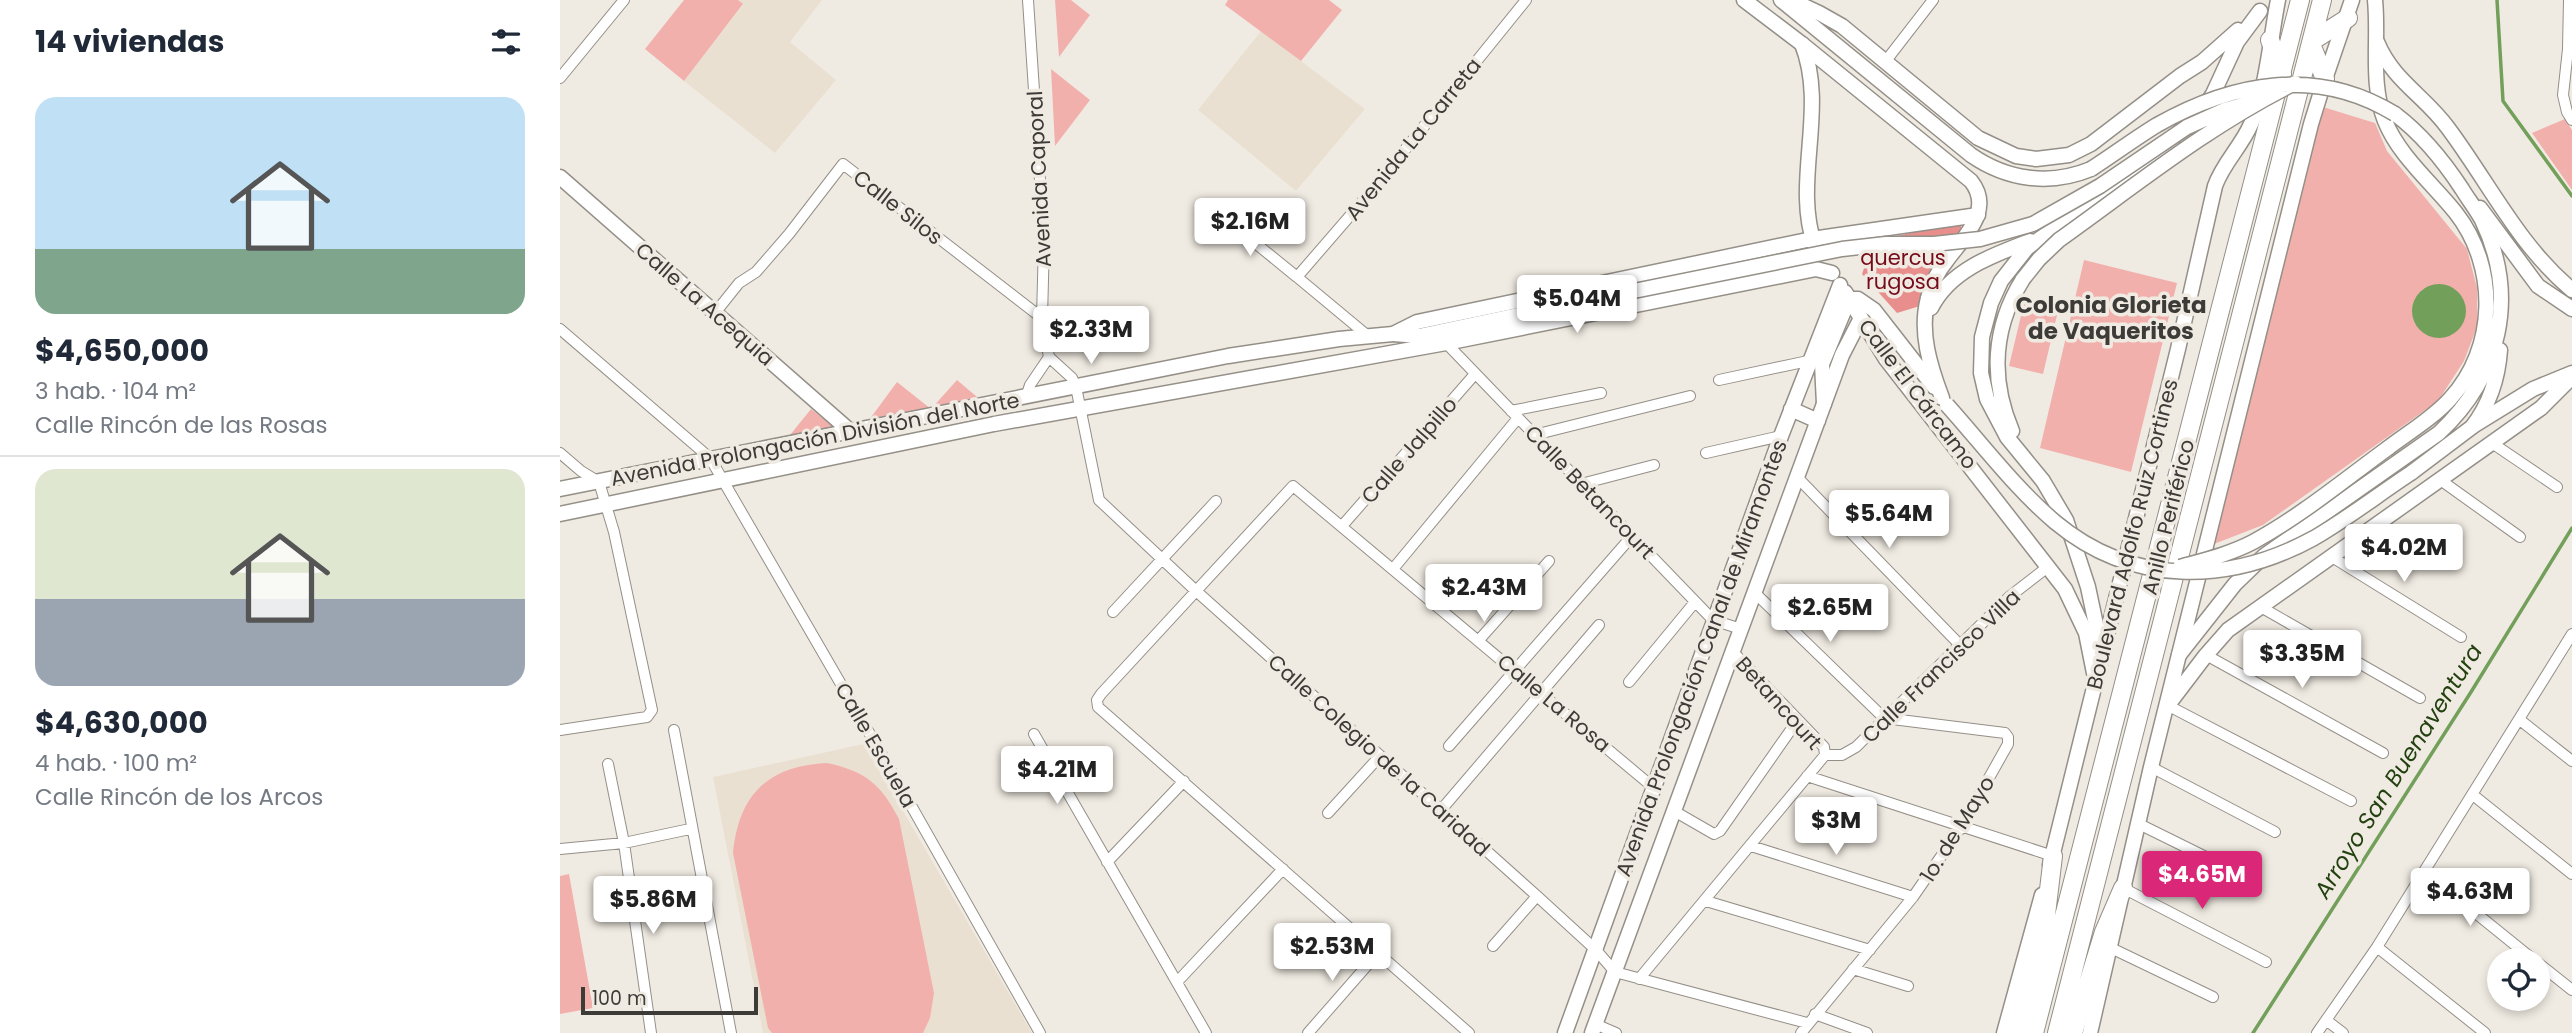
<!DOCTYPE html>
<html lang="es">
<head>
<meta charset="utf-8">
<style>
  :root { --surface:#fff; --page:#f6f6f7; --text:#1f2937; --muted:#747a83; --line:#e0e1e3; --accent:#db2777 }
  body { margin:0; font-family:Poppins,sans-serif; background:var(--page); color:var(--text); height:100vh; display:flex; flex-direction:column; font-size:26px; white-space:nowrap }
  * { box-sizing:border-box; margin:0 }
  p { font-size:23px; color:var(--muted) }
  .icon { flex:none; width:38px; height:38px; fill:none; stroke:currentColor; stroke-width:2; stroke-linecap:round; stroke-linejoin:round }
  .map { position:relative; flex:1; overflow:hidden }
  .side { display:flex; flex-direction:column; background:var(--surface); width:560px }
  .side>* { flex:none }
  .buttons { position:absolute; left:1927px; top:948px; display:grid; gap:14px }
  .buttons a { display:grid; place-items:center; width:63px; height:63px; border-radius:50%; background:var(--surface); box-shadow:0 4px 10px #0003; font-size:35px }
  .scale { position:absolute; left:21px; bottom:18px; width:177px; box-sizing:border-box; padding-left:7px; border:4px solid #3d3b38; border-top:0; font-size:19px; line-height:24px; white-space:nowrap; color:#3d3b38; -webkit-text-stroke:5px #f0ebe2; paint-order:stroke }
  .price { position:absolute; translate:-50% -60px; padding:0 16px; border-radius:7px; background:#fff; color:#222; font-size:23px; line-height:46px; filter:drop-shadow(0 2px 4px #0008) }
  .price::after { content:''; position:absolute; left:50%; top:42px; width:21px; height:16px; margin-left:-10px; background:inherit; clip-path:polygon(0 0,100% 0,50% 100%) }
  .price.active { background:var(--accent); color:#fff }
  ul { padding:0; list-style:none }
  li { display:grid; align-content:center; gap:14px; height:371px; padding:0 35px }
  li+li { border-top:2px solid var(--line) }
  li span { display:grid; place-items:center; height:217px; border-radius:21px; color:#555 }
  li>.icon { margin-inline-start:auto }
  span .icon { width:126px; height:126px; fill:#fffc; stroke-width:1 }
  li b { font-size:30px }
  h2 { display:flex; justify-content:space-between; align-items:center; height:84px; padding:0 35px; font-size:30px }
  main { display:flex; flex:1; min-height:0 }
  .map>svg:first-child { display:block }
</style>
</head>
<body>
<main>
<section class="side">
<h2>14 viviendas<svg class="icon" aria-label="filters" viewBox="0 0 24 24"><path d="M4 7h16M4 17h16"/><circle cx="9" cy="7" r="2"/><circle cx="15" cy="17" r="2"/></svg></h2>
<ul>
<li><span style="background:linear-gradient(#bfe0f5 70%,#7fa58c 0)"><svg class="icon" aria-label="home" viewBox="0 0 24 24"><path d="M3 11l9-7 9 7M6 9v11h12V9"/></svg></span><div><b>$4,650,000</b><p>3 hab. · 104 m²</p><p>Calle Rincón de las Rosas</p></div></li>
<li><span style="background:linear-gradient(#dfe7d0 60%,#9aa5b1 0)"><svg class="icon" aria-label="home" viewBox="0 0 24 24"><path d="M3 11l9-7 9 7M6 9v11h12V9"/></svg></span><div><b>$4,630,000</b><p>4 hab. · 100 m²</p><p>Calle Rincón de los Arcos</p></div></li>
</ul>
</section>
<div class="map">
<svg width="2012" height="1033" viewBox="0 0 2012 1033">
  <rect width="100%" height="100%" fill="#f0ebe2"/>
  <path fill="#eae0d1" d="M 178,0 L 262,0 L 230,42 L 276,80 L 215,153 L 124,81 L 183,5 Z
    M 701,31 L 805,109 L 736,191 L 638,110 Z
    M 303,744 L 339,804 L 472,1033 L 203,1033 L 153,777 Z"/>
  <path fill="#f2b0ad" d="M 124,0 L 178,0 L 183,4 L 124,81 L 85,49 Z
    M 495,0 L 511,0 L 530,15 L 499,57 Z
    M 668,0 L 769,0 L 782,10 L 741,61 L 665,5 Z
    M 491,69 L 530,100 L 495,146 Z
    M 1763,107 L 1815,123 L 1827,151 L 1907,249 L 1917,288 L 1917,327 L 1904,361 L 1878,401 L 1703,525 L 1654,544 Z
    M 2005,119 L 2012,130 L 2012,190 L 1972,133 Z
    M 1524,260 L 1617,283 L 1571,472 L 1480,448 Z
    M 1464,303 L 1498,311 L 1483,374 L 1449,366 Z
    M 397,380 L 423,402 L 309,420 L 337,382 L 371,409 Z
    M 251,409 L 274,427 L 230,435 Z
    M 267,763 C 305,771 321,784 339,819 L 374,993 L 370,1018 L 363,1033 L 212,1033 L 208,1028 L 173,853 C 179,794 208,766 267,763 Z
    M 9,874 L 33,1008 L 0,1014 L 0,876 Z"/>
  <path fill="#e88f8d" d="M 1401,222 L 1401,235 L 1360,306 L 1337,313 L 1302,274 L 1314,241 Z"/>
  <path fill="#729f5a" d="M1852 311a27 27 0 1 1 54 0a27 27 0 1 1-54 0Z"/>
  <g fill="none" stroke-linecap="round" stroke-linejoin="round">
    <path stroke="#729f5a" stroke-width="3.5" d="M 1937,0 L 1943,101 L 2012,196
      M 1693,1033 L 1911,692 L 2012,528"/>
    <g stroke="#948f87" stroke-width="12">
      <path id="street" d="M 2009,0 L 2008,49 L 2003,95 L 2007,112 L 2012,120
        M 1325,62 L 1373,0
        M 0,78 L 64,0
        M 662,216 L 737,277
        M 155,313 L 179,283 L 196,272 L 229,234 L 283,164 L 482,318
        M 0,329 L 150,458 L 344,793 L 480,1033
        M 808,336 L 737,277 L 814,188 L 966,0
        M 886,343 L 1153,620 L 1181,629
        M 489,357 L 512,378 L 516,387 L 539,500 L 635,590 L 977,896 L 1036,950 L 1055,972 L 1247,1023
        M 1159,380 L 1248,361
        M 466,397 L 470,385 L 489,357 L 482,318 L 484,241 L 468,0
        M 951,411 L 1041,393
        M 974,435 L 1130,396
        M 1932,443 L 1997,487
        M 0,453 L 21,471 L 39,482 L 54,532 L 92,710 L 87,717 L 0,730
        M 1146,453 L 1221,436
        M 1237,477 L 1400,645
        M 1879,479 L 1960,537
        M 1021,484 L 1094,465
        M 782,526 L 915,374
        M 1772,557 L 1901,637
        M 833,569 L 958,418
        M 1195,593 L 1324,718 L 1445,733 L 1448,737 L 1448,744 L 1402,826 L 1353,897 L 1241,1033
        M 1699,606 L 1860,698
        M 553,612 L 656,501
        M 919,640 L 989,561
        M 1173,652 L 1264,747 L 1265,755
        M 1646,655 L 1823,753
        M 1069,682 L 1135,602
        M 1607,705 L 1791,801
        M 1960,720 L 2012,761
        M 114,730 L 171,1033
        M 474,734 L 646,1033
        M 889,746 L 1072,536
        M 48,764 L 64,843 L 91,1033
        M 1591,767 L 1715,832
        M 1247,776 L 1493,856
        M 1913,795 L 2012,874
        M 881,810 L 1039,625
        M 1114,811 L 1154,834 L 1160,831 L 1237,721
        M 768,813 L 820,756
        M 1577,823 L 1668,868
        M 1191,846 L 1353,897
        M 0,849 L 64,843 L 130,829
        M 547,862 L 624,781
        M 1865,872 L 1975,961
        M 1563,888 L 1706,962
        M 1146,901 L 1310,950
        M 933,946 L 977,896
        M 1817,947 L 1925,1033
        M 1551,948 L 1653,997
        M 1978,963 L 2012,990
        M 1293,969 L 1348,986
        M 1079,979 L 1265,755 L 1282,755 L 1296,747 L 1449,597 L 1489,566
        M 617,982 L 723,869
        M 1255,1014 L 1307,1033
        M 1766,1020 L 1783,1033
        M 1035,1024 L 1056,1033
        M 748,1033 L 818,953
        M 909,1033 L 538,707 L 537,700 L 541,694 L 733,486 L 1094,788
        M 1757,1033 L 1817,947 L 2012,634"/>
    </g>
    <g stroke="#948f87" stroke-width="17">
      <path id="secondary" d="M 1817,42 C 1833,81 1865,96 1888,128 C 1929,183 1959,246 2012,290
        M 1242,44 C 1268,109 1232,182 1255,246
        M 0,177 L 290,431
        M 1920,208 L 1978,286 L 2012,309
        M 1285,292 L 1326,359 L 1505,589 L 1526,633 L 1534,673
        M 1231,409 L 1258,421
        M 1913,426 L 1973,389 L 2012,373
        M 0,489 L 668,356 L 779,339 L 833,334 L 857,322 L 1252,239 L 1418,215
        M 0,514 L 434,424 L 886,343 L 1256,269 L 1272,273
        M 1611,701 L 1646,655 L 1668,630 L 1981,408 L 2012,377
        M 1490,865 L 1618,349 L 1655,186 C 1663,163 1681,147 1691,124 C 1706,93 1711,35 1718,0
        M 1005,1033 L 1221,436 L 1280,285
        M 1032,1033 L 1282,355 L 1301,318
        M 1444,1033 L 1482,895
        M 1530,1033 L 1591,767 L 1751,124 L 1765,79 L 1792,0"/>
    </g>
    <g stroke="#948f87" stroke-width="17">
      <path id="primary" d="M 1184,0 L 1242,44 L 1411,181 C 1434,210 1404,237 1387,260 C 1378,271 1371,285 1368,298 C 1359,332 1370,366 1382,398
        M 1221,0 L 1411,155 C 1447,180 1490,186 1531,169
        M 1231,0 L 1259,13 L 1282,26 L 1418,138 L 1456,156 L 1476,159 L 1509,155 L 1531,144 L 1620,76 L 1642,62 L 1678,30
        M 1815,0 C 1819,39 1810,84 1825,121 C 1839,156 1873,184 1896,213 C 1938,267 1937,348 1890,399 C 1873,418 1849,432 1828,448
        M 1632,126 L 1653,94 L 1677,42 L 1700,11
        M 1371,308 C 1390,270 1433,255 1470,241
        M 833,334 L 859,336 L 1054,295
        M 1264,404 L 1262,364 L 1289,299 L 1298,299 L 1314,310 L 1374,387
        M 1452,431 C 1430,379 1433,327 1463,279
        M 1851,473 L 1912,427 C 1930,404 1938,379 1940,350
        M 1542,653 L 1528,587 L 1506,520 L 1483,481 L 1447,437 L 1427,399 L 1421,373 L 1422,337 L 1431,303 L 1441,281 L 1467,248 L 1612,145
        M 1619,655 L 1675,584 L 1704,556 L 1879,433 C 1940,376 1959,297 1922,220 C 1916,209 1908,199 1902,189 C 1883,160 1863,135 1835,114"/>
    </g>
    <g stroke="#948f87" stroke-width="20">
      <path id="highway" d="M 1710,40 L 1722,74
        M 1752,41 L 1788,18
        M 1751,44 L 1765,79
        M 1460,1033 L 1485,923 L 1493,856
        M 1474,1033 L 1740,0
        M 1497,1033 L 1762,0
        M 1513,1033 L 1544,932 L 1563,888"/>
    </g>
    <use href="#street" stroke="#fff" stroke-width="10"/>
    <use href="#secondary" stroke="#fff" stroke-width="14"/>
    <use href="#primary" stroke="#fff" stroke-width="14"/>
    <use href="#highway" stroke="#fff" stroke-width="18"/>
    <g stroke="#948f87" stroke-width="17" stroke-linecap="butt">
      <path id="primary-bridge" d="M 1531,169 C 1553,155 1574,139 1597,125 C 1673,82 1757,66 1835,114
        M 1463,279 L 1479,259 L 1499,240 C 1576,185 1650,125 1735,83
        M 1054,295 L 1282,249 L 1326,244 L 1374,244 L 1420,239 L 1473,224 L 1540,186 L 1627,127 L 1665,110 L 1704,99
        M 1387,405 C 1422,444 1455,488 1495,522 C 1572,586 1668,585 1754,538 C 1787,519 1819,494 1851,473
        M 1620,567 C 1645,560 1670,554 1693,542 C 1741,516 1784,480 1828,448"/>
    </g>
    <use href="#primary-bridge" stroke="#fff" stroke-width="14"/>
  </g>
  <g text-anchor="middle" dominant-baseline="central" stroke-width="7" stroke-linejoin="round" paint-order="stroke">
    <g font-size="21" fill="#3d3b38" stroke="#f0ebe2">
      <text transform="translate(853 139) rotate(-51)">Avenida La Carreta</text>
      <text transform="translate(479 179) rotate(-93)">Avenida Caporal</text>
      <text transform="translate(338 207) rotate(38)">Calle Silos</text>
      <text transform="translate(145 304) rotate(41)">Calle La Acequia</text>
      <text transform="translate(1358 394) rotate(53)">Calle El Cárcamo</text>
      <text transform="translate(255 439) rotate(-11)">Avenida Prolongación División del Norte</text>
      <text transform="translate(849 450) rotate(-49)">Calle Jalpillo</text>
      <text transform="translate(1030 492) rotate(46)">Calle Betancourt</text>
      <text transform="translate(1608 517) rotate(-76)">Anillo Periférico</text>
      <text transform="translate(1572 534) rotate(-76)">Boulevard Adolfo Ruiz Cortines</text>
      <text transform="translate(1141 658) rotate(-70)">Avenida Prolongación Canal de Miramontes</text>
      <text transform="translate(1381 666) rotate(-44)">Calle Francisco Villa</text>
      <text transform="translate(994 703) rotate(40)">Calle La Rosa</text>
      <text transform="translate(1219 703) rotate(48)">Betancourt</text>
      <text transform="translate(316 745) rotate(60)">Calle Escuela</text>
      <text transform="translate(819 755) rotate(42)">Calle Colegio de la Caridad</text>
      <text transform="translate(1397 829) rotate(-58)">1o. de Mayo</text>
    </g>
    <g font-size="21" fill="#760b1a" stroke="#f0ebe2">
      <text x="1343" y="257">quercus<tspan x="1343" dy="24">rugosa</tspan></text>
    </g>
    <g font-size="23" font-weight="bold" fill="#3d3b38" stroke="#f0ebe2">
      <text x="1551" y="305">Colonia Glorieta<tspan x="1551" dy="26">de Vaqueritos</tspan></text>
    </g>
    <g font-size="23" font-style="italic" fill="#234110" stroke="#f0ebe2">
      <text transform="translate(1838 771) rotate(-58)">Arroyo San Buenaventura</text>
    </g>
  </g>
</svg>
<div class="buttons">
<a><svg class="icon" aria-label="locate" viewBox="0 0 24 24"><circle cx="12" cy="12" r="6"/><path d="M12 2v4M12 18v4M2 12h4M18 12h4"/></svg></a>
</div>
<div class="scale">100 m</div>
<b class="price" style="left:690px;top:258px">$2.16M</b>
<b class="price" style="left:1017px;top:335px">$5.04M</b>
<b class="price" style="left:531px;top:366px">$2.33M</b>
<b class="price" style="left:1329px;top:550px">$5.64M</b>
<b class="price" style="left:1844px;top:584px">$4.02M</b>
<b class="price" style="left:924px;top:624px">$2.43M</b>
<b class="price" style="left:1270px;top:644px">$2.65M</b>
<b class="price" style="left:1742px;top:690px">$3.35M</b>
<b class="price" style="left:497px;top:806px">$4.21M</b>
<b class="price" style="left:1276px;top:857px">$3M</b>
<b class="price active" style="left:1642px;top:911px">$4.65M</b>
<b class="price" style="left:1910px;top:928px">$4.63M</b>
<b class="price" style="left:93px;top:936px">$5.86M</b>
<b class="price" style="left:772px;top:983px">$2.53M</b>
</div>
</main>
</body>
</html>
